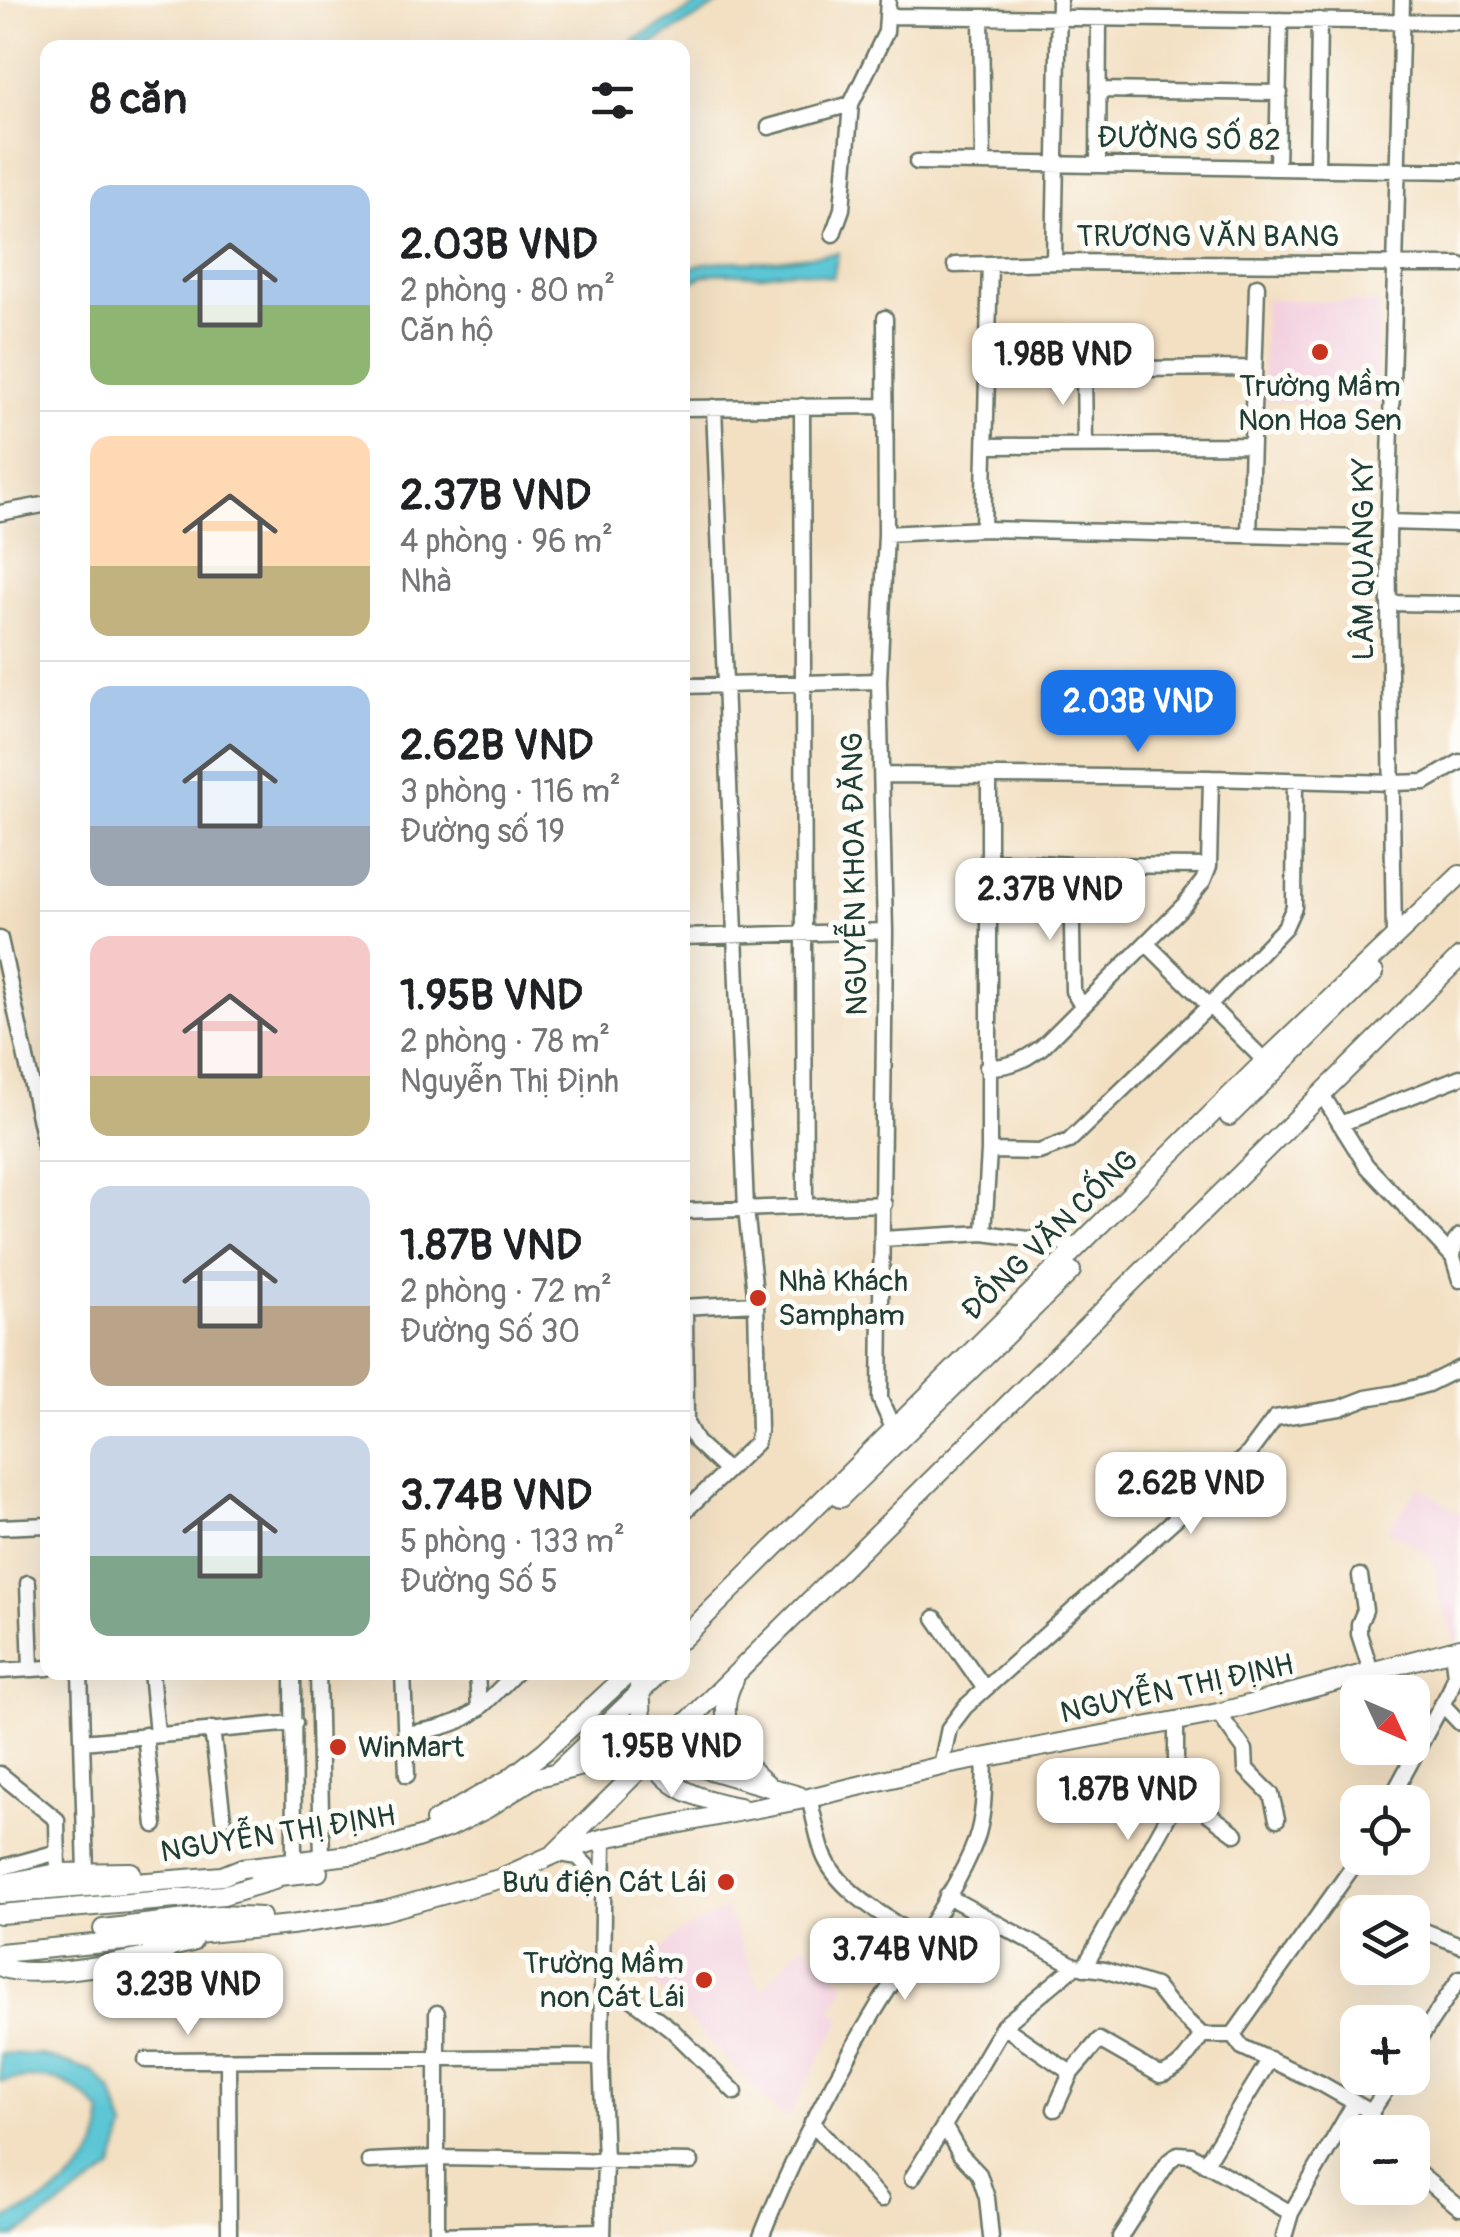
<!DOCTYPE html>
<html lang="vi">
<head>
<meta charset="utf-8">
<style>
  :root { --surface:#fff; --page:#f2f2f2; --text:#202124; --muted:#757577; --line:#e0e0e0; --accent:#1a73e8 }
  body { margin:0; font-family:Pangolin,sans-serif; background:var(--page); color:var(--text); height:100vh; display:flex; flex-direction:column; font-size:38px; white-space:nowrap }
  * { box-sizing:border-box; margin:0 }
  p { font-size:32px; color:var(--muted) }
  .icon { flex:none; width:55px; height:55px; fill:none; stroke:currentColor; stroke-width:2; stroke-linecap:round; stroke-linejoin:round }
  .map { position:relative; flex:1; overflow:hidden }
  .side { position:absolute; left:40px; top:40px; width:650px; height:1640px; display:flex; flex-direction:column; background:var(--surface); border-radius:20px; box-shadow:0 10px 40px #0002 }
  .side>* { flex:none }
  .needle { width:65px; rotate:134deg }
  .buttons { position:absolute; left:1340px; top:1675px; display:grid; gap:20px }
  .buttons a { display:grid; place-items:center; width:90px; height:90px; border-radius:20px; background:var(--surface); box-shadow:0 10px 40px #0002; font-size:50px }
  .price { position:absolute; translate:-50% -85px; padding:0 22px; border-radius:20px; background:#fff; color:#222; font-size:32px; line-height:65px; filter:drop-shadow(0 2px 5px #0008) }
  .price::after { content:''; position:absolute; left:50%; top:60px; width:30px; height:22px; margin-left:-15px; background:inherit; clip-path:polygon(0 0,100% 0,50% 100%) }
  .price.active { background:var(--accent); color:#fff }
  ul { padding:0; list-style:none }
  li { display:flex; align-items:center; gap:30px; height:250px; padding:0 50px }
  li+li { border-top:2px solid var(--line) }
  li span { display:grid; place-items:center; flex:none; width:280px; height:200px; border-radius:20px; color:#555 }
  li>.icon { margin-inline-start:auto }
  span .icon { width:120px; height:120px; fill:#fffc; stroke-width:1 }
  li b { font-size:42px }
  h2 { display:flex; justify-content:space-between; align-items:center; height:120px; padding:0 50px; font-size:42px }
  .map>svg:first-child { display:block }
</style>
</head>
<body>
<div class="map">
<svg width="1460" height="2237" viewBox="0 0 1460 2237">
  <rect width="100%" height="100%" fill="#fdfcf7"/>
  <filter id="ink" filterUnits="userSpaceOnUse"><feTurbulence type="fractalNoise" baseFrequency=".01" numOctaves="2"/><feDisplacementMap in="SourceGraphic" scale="20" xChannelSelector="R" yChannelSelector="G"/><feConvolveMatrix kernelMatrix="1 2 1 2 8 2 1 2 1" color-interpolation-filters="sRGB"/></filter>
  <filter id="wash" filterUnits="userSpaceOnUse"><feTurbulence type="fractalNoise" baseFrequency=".0048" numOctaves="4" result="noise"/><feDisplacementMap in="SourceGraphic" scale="40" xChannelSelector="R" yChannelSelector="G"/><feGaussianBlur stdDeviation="2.25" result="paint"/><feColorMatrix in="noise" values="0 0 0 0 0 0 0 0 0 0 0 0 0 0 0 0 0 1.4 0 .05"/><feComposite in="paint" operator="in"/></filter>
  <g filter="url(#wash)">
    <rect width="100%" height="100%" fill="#f3e0c3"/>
    <path fill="#f3cfdf" d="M 1265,299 L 1379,303 L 1375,406 L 1262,401 Z
      M 1419,1486 L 1460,1514 L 1460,1643 L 1456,1644 L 1439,1597 L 1433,1560 L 1404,1538 L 1387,1531 Z
      M 726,1909 L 761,1991 L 803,1943 L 846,1985 L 831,2012 L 842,2018 L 788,2118 L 780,2115 L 640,1969 L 679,1933 Z"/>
    <path fill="#5bc6d5" stroke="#3d8284" stroke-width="2.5" d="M 707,0 L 726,0 L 647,47 L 622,47 Z
      M 838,253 L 833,278 C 821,275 807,271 794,271 C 781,270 768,276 755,275 C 729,274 698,266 683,293 L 683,272 C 707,256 740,263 767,261 C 791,259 814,255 838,253 Z
      M 0,2053 L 41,2055 L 93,2071 L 112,2091 L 125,2129 L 112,2170 L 15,2237 L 0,2237 L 0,2221 C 46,2204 109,2168 101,2112 C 64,2074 51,2075 0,2081 Z"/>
  </g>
  <g filter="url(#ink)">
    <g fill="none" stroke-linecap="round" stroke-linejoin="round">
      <g stroke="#697666" stroke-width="19">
        <path id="minor" d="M 887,16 L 1460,22
          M 981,17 L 983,163
          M 1098,90 L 1280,93
          M 769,127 L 851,104
          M 917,162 L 1460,171
          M 1098,165 L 1099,18
          M 1277,168 L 1280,20
          M 1317,169 L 1319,20
          M 833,234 L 842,209 L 851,104 L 886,32 L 888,0
          M 1054,262 L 1059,0
          M 955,265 L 1054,262 L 1460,265
          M 885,318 L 886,534 L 879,681 L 885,931 L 880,1399 L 893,1428
          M 1084,369 L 1085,445
          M 989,370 L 1254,368
          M 802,406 L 805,1206
          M 682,408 L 883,406
          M 987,446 L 1252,445
          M 0,513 L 48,504
          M 1388,522 L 1460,524
          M 983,529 L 990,264
          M 886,534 L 983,529 L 1364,538
          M 1249,535 L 1257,286
          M 1389,603 L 1460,604
          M 682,686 L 879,681
          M 882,775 L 1211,778 L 1393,783 L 1425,782 L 1460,762
          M 987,860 L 1071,865 L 1209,866
          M 1071,865 L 1073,991 L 1082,1006
          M 682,937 L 885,931
          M 1394,938 L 1388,539 L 1402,0
          M 0,939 L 48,1159
          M 1146,943 L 1265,1061
          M 987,1067 C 1011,1067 1023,1061 1042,1047 L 1184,905 L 1203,881 L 1209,866 L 1211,778
          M 1326,1101 L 1366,1165 L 1453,1257 L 1460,1280
          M 1340,1124 L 1460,1077
          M 989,1151 L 1039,1152 L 1069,1141 L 1209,1006 L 1285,927 L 1294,907 L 1295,781
          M 682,1211 L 884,1204
          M 984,1233 L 989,1151 L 989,776
          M 882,1239 L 984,1233 L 1080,1246
          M 1453,1257 L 1455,1242 L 1460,1236
          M 682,1307 L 756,1303
          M 685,1307 L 686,1423 L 696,1442 L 727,1471
          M 682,1514 L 756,1443 L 759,1431 L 756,1303 L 746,1209 L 714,407
          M 0,1527 L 48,1525
          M 1360,1576 L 1365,1610 L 1359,1624 L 1359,1634 L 1371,1671
          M 28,1583 L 31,1669
          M 935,1618 L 985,1689
          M 0,1671 L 48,1668
          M 80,1672 L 86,1873
          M 151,1672 L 157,1734
          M 293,1672 L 294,1863
          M 318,1672 L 322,1860
          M 403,1672 L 407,1775
          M 477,1672 L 479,1709
          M 1442,1704 L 1460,1723
          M 1218,1713 L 1245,1750 L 1246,1769 L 1271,1794 L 1277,1819
          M 212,1729 L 223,1818
          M 406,1734 C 469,1724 472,1717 516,1672
          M 145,1735 L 155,1825
          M 82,1742 L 295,1723
          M 941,1766 L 949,1728 L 965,1707 L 1249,1453 L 1275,1418 L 1340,1408 L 1366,1398 L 1396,1393 L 1428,1384 L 1460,1368
          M 0,1774 L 57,1820 L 58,1873
          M 1176,1790 L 1236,1834
          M 809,1798 C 814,1816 817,1836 823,1853 C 837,1891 887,1917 919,1939
          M 1389,1802 L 1450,1690 L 1455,1676 L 1452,1650
          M 560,1854 L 578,1857 L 603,1882
          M 0,1868 L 58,1852
          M 947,1896 L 1075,1966 L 1104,1970 L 1155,1986 L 1170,2005 L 1202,2035 L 1233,2035 L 1242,2047 L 1320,2083 L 1371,2112
          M 1412,1926 L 1460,1945
          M 1084,1968 L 1176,1802 L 1176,1720
          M 602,1976 L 671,2029 L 735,2092
          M 437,2013 L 437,2237
          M 1003,2026 L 1071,2073
          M 1233,2035 L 1359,1858
          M 1412,2050 L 1460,1978
          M 146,2060 L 601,2057
          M 228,2061 L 229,2237
          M 1055,2109 L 1071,2073 L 1099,2040 L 1160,2075 C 1181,2070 1190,2052 1202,2035
          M 812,2122 L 881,2200
          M 1376,2132 L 1371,2112 L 1394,2078
          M 369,2161 L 437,2158 L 691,2162
          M 1205,2164 L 1270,2059
          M 1412,2168 L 1460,2208
          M 912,2178 L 944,2126
          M 437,2235 L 603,2231
          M 603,2237 L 605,2160 L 601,2057 L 604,1838
          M 761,2237 C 792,2158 831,2084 874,2012 C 905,1960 956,1895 976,1840 C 985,1814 984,1785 985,1757
          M 991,2237 L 987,2198 L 979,2174 L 960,2154 L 944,2126 L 1003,2026 L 1075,1966
          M 1120,2237 L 1169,2161 L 1178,2154 L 1191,2155 L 1291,2213
          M 1284,2237 L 1291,2213 L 1354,2104"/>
      </g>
      <g stroke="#697666" stroke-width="22">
        <path id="major" d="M 1229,1116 L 1374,973
          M 840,1498 L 1071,1271
          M 682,1639 L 1265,1061 L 1460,875
          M 734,1680 C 713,1718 736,1760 767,1784
          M 639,1686 C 643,1705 640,1724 645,1742 C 658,1788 697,1799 739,1807
          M 559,1770 L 661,1672
          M 435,1821 L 509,1779 L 545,1751 L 630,1672
          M 555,1853 L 1460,957
          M 259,1878 L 318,1872
          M 0,1884 L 58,1873 L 131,1872
          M 0,1894 L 222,1876 L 242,1868 L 374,1852 L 450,1827 L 486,1809 L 534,1778 L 634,1753 L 676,1760 L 799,1796
          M 0,1914 L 223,1895 L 274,1880
          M 103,1929 L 220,1915 L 261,1917
          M 0,1953 L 291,1925 L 384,1911 L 499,1879 L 555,1854 L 604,1838 L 809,1798 L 941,1766 L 1218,1713 L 1460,1648
          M 0,1966 C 26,1982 129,1961 162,1954 L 171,1947 L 192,1942"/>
      </g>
      <use href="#minor" stroke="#fff" stroke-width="14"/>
      <use href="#major" stroke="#fff" stroke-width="18"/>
    </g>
  </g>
  <g fill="#c8321e" stroke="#fdfcf7" stroke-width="4">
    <circle cx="1320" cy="352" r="10"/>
    <circle cx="758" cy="1298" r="10"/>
    <circle cx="338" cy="1747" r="10"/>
    <circle cx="726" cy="1882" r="10"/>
    <circle cx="704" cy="1980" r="10"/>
  </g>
  <g text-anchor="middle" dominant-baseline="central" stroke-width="10" stroke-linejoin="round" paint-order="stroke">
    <g font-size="30" fill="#1f3d34" stroke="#fdfcf7">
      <text transform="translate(1189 139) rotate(1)">ĐƯỜNG SỐ 82</text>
      <text x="1208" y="236">TRƯƠNG VĂN BANG</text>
      <text transform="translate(1363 559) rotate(-90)">LÂM QUANG KY</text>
      <text transform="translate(855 874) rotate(-91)">NGUYỄN KHOA ĐĂNG</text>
      <text transform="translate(1050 1235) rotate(-44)">ĐỒNG VĂN CỐNG</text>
      <text transform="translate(1177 1689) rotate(-12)">NGUYỄN THỊ ĐỊNH</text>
      <text transform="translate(278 1834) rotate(-9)">NGUYỄN THỊ ĐỊNH</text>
    </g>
    <g font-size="30" fill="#1f3d34" stroke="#fdfcf7" text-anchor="start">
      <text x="1320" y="386" text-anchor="middle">Trường Mầm<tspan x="1320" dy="34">Non Hoa Sen</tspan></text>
      <text x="778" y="1281">Nhà Khách<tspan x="778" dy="34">Sampham</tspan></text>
      <text x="358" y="1747">WinMart</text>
      <text x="706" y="1882" text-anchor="end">Bưu điện Cát Lái</text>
      <text x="684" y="1963" text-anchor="end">Trường Mầm<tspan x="684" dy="34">non Cát Lái</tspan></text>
    </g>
  </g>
</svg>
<div class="buttons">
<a><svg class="needle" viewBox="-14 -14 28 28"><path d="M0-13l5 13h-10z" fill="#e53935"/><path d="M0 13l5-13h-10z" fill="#757577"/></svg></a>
<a><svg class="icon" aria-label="locate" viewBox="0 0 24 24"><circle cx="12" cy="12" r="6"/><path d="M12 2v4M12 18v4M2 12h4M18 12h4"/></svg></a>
<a><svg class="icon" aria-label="layers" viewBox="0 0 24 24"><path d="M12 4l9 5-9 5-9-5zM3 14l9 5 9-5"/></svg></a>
<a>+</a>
<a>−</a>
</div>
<b class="price" style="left:1063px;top:408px">1.98B VND</b>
<b class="price active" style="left:1138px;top:755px">2.03B VND</b>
<b class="price" style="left:1050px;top:943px">2.37B VND</b>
<b class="price" style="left:1191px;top:1537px">2.62B VND</b>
<b class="price" style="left:672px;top:1800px">1.95B VND</b>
<b class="price" style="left:1128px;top:1843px">1.87B VND</b>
<b class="price" style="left:905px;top:2003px">3.74B VND</b>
<b class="price" style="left:188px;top:2038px">3.23B VND</b>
<section class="side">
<h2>8 căn<svg class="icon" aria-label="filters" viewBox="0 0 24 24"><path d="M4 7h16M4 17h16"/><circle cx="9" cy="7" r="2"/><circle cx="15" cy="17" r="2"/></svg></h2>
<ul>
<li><span style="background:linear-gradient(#a9c7e8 60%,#8fb573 0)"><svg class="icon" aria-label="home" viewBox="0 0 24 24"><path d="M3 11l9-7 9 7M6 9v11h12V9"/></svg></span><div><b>2.03B VND</b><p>2 phòng · 80 m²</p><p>Căn hộ</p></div></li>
<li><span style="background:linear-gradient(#ffd9b3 65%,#c2b280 0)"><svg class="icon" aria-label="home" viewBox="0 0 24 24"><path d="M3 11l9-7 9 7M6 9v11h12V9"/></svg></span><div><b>2.37B VND</b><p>4 phòng · 96 m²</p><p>Nhà</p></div></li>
<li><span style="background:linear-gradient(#a9c7e8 70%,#9aa5b1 0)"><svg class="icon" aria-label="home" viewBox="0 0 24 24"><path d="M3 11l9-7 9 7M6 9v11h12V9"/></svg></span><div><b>2.62B VND</b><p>3 phòng · 116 m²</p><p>Đường số 19</p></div></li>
<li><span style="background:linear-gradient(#f6c9c9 70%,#c2b280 0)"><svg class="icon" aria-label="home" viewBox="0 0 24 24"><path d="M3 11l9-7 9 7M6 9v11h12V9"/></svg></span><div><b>1.95B VND</b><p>2 phòng · 78 m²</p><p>Nguyễn Thị Định</p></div></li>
<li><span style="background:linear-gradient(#c9d6e8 60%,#b9a48a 0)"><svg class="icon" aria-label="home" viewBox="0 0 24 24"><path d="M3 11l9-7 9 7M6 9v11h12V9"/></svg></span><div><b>1.87B VND</b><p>2 phòng · 72 m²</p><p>Đường Số 30</p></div></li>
<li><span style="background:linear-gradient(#c9d6e8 60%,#7fa58c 0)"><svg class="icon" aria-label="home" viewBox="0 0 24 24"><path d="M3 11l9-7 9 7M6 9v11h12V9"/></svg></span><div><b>3.74B VND</b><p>5 phòng · 133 m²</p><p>Đường Số 5</p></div></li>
</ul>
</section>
</div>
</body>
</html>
